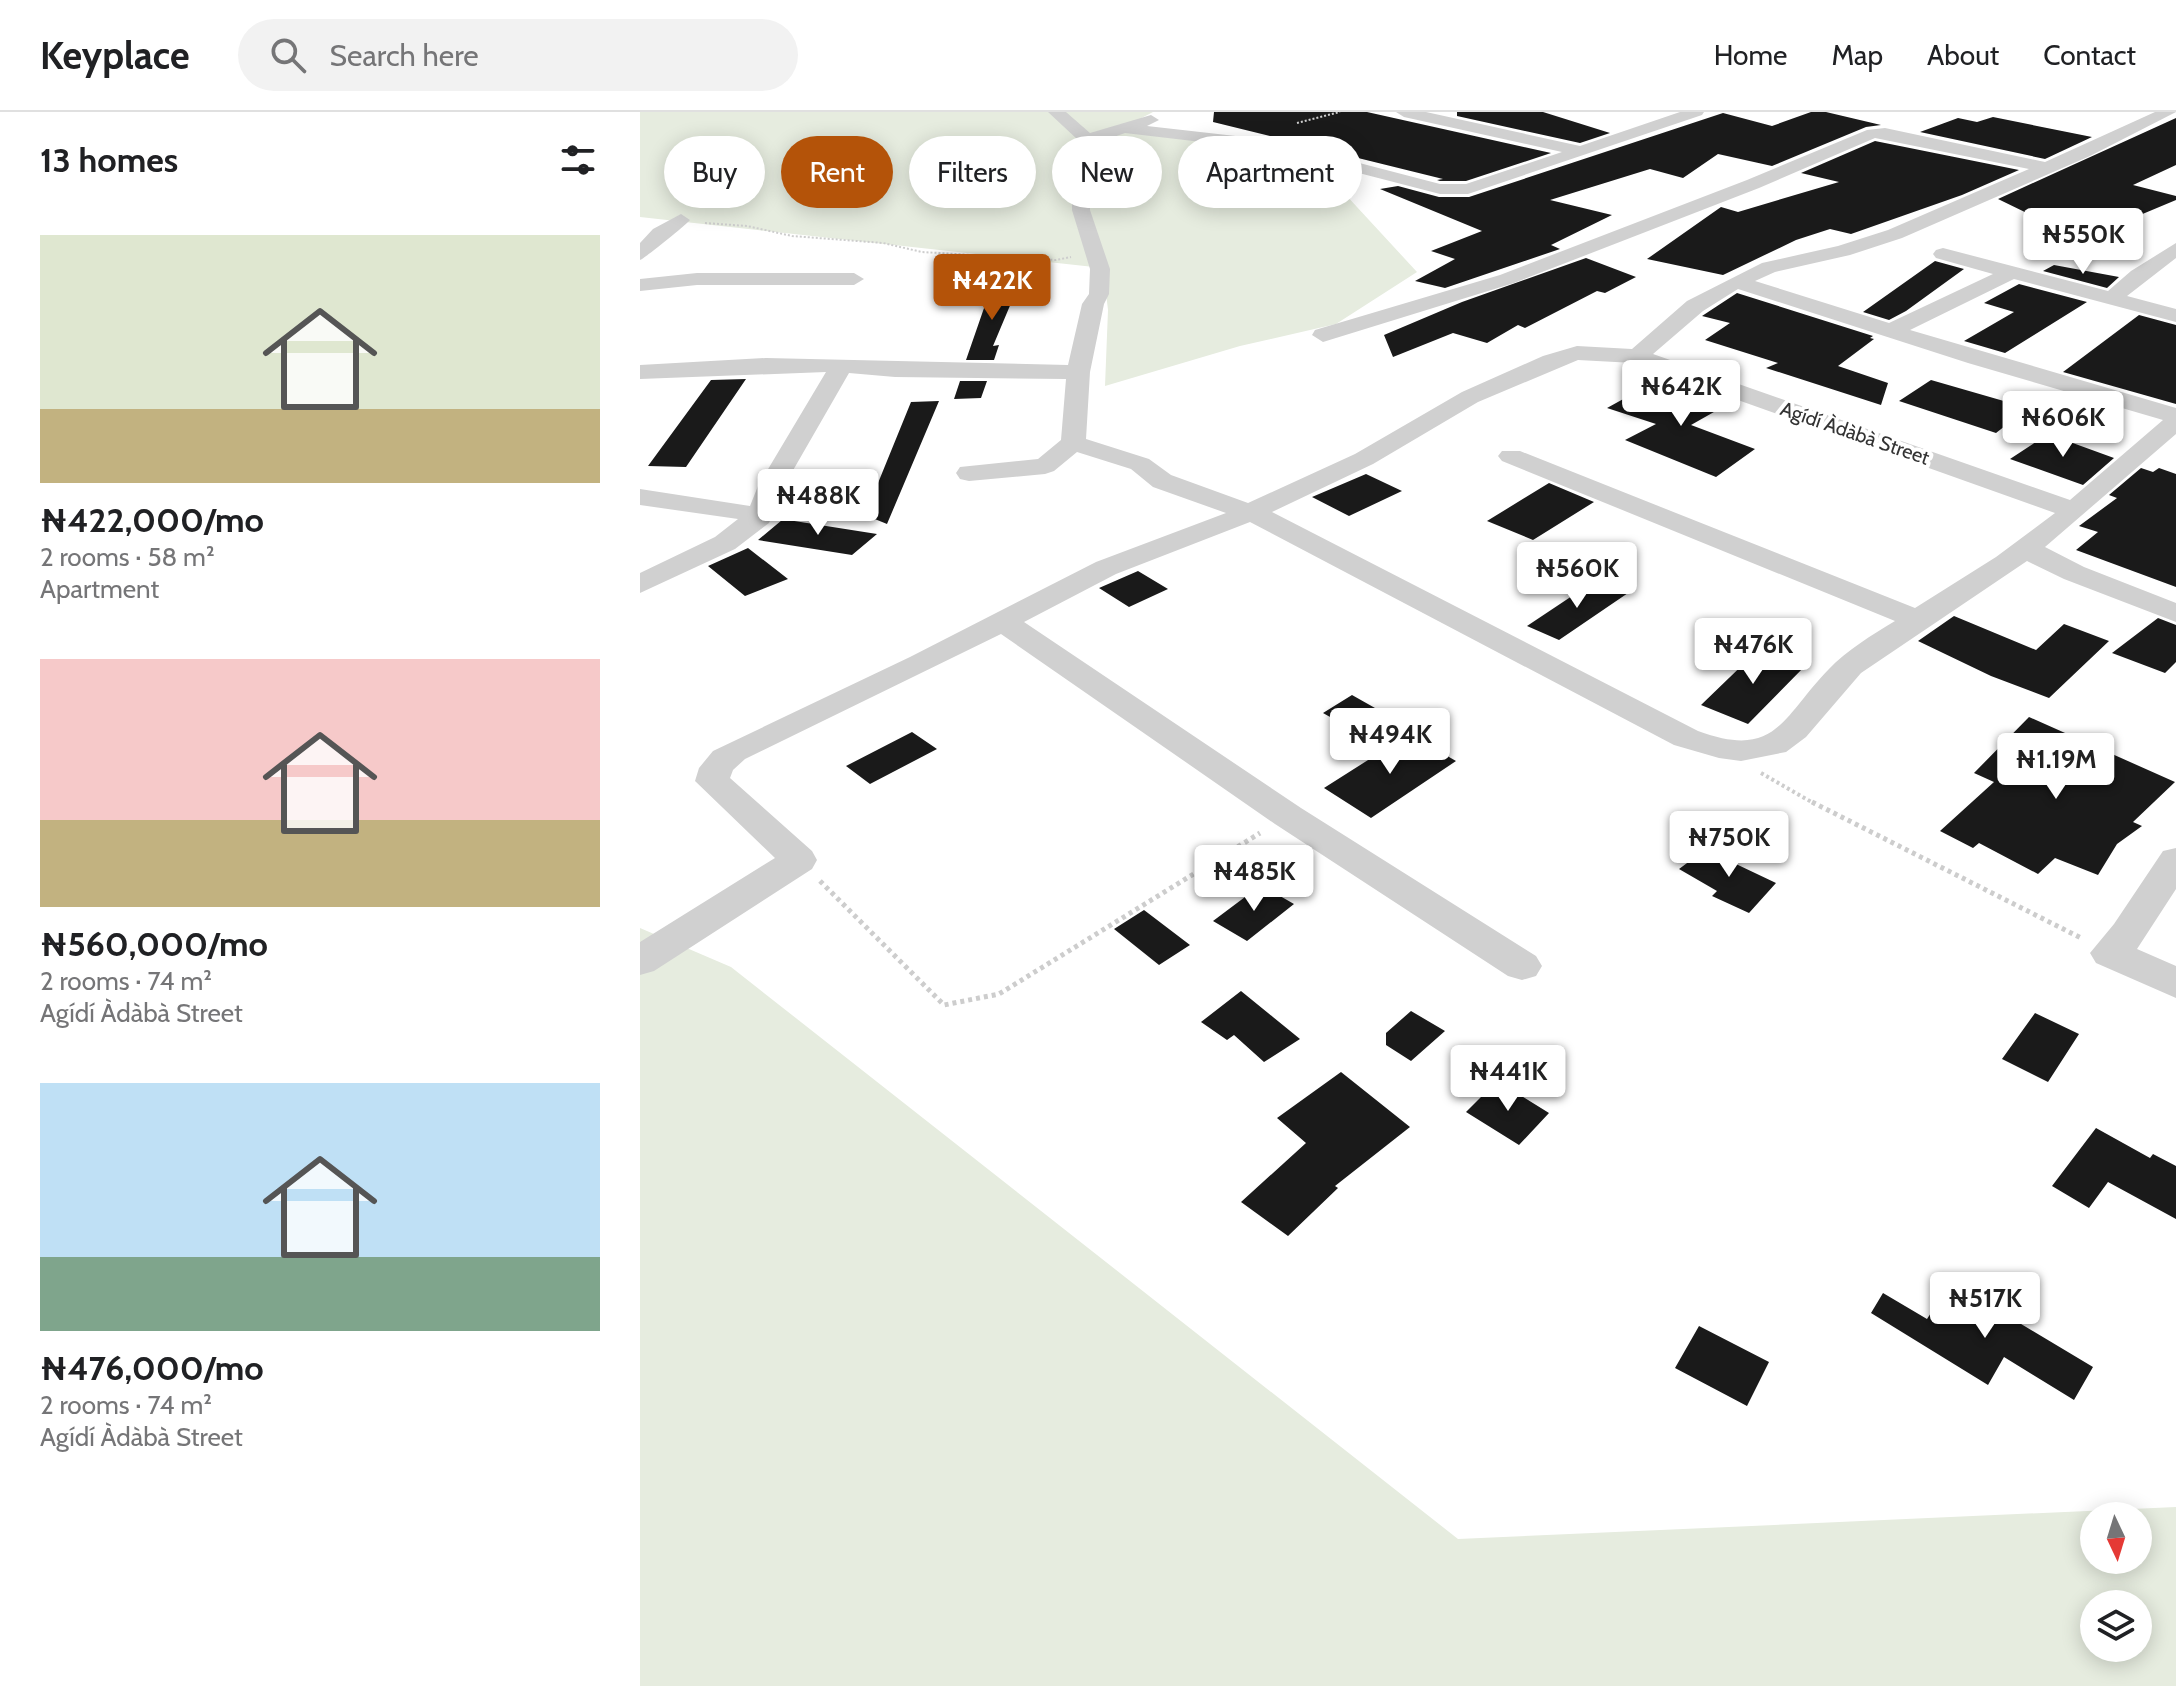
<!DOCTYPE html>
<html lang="en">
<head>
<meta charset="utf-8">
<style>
  :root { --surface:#fff; --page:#f2f2f2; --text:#202124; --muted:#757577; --line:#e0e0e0; --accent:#b45309 }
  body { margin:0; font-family:Cabin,sans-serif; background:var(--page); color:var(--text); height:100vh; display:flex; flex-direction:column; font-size:30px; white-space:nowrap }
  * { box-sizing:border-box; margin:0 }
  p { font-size:26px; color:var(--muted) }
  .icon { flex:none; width:44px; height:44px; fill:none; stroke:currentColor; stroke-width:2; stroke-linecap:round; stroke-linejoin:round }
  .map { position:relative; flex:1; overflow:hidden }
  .sheet { display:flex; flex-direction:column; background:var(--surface); width:640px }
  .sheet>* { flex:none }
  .guide { position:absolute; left:24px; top:24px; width:760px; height:72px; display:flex; gap:16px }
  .needle { width:52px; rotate:176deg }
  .buttons { position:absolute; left:1440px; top:1390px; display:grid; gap:16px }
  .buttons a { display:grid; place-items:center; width:72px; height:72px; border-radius:50%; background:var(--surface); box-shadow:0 4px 20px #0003; font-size:40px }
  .price { position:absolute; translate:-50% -68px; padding:0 18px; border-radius:8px; background:#fff; color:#222; font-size:26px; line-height:52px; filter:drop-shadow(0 2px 4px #0008) }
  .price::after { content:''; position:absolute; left:50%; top:48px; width:24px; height:18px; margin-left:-12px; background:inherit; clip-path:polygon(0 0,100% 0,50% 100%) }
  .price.current { background:var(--accent); color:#fff }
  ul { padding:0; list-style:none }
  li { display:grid; align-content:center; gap:16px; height:424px; padding:0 40px }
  li span { display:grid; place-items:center; height:248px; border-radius:0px; color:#555 }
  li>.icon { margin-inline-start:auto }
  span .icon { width:144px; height:144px; fill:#fffc; stroke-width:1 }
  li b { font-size:34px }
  h2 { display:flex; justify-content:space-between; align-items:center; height:96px; padding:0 40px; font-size:34px }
  .pill { padding:0 28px; border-radius:36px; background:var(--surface); box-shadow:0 4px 20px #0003; font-size:28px; line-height:72px }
  .pill.current { background:var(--accent); color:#fff }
  header { display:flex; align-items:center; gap:48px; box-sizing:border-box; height:112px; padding:0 40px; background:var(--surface); border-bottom:2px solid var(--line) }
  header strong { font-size:38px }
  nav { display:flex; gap:44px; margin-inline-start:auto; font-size:28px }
  .search { width:560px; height:72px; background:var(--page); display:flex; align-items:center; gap:20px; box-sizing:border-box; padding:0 28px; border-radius:44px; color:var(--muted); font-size:30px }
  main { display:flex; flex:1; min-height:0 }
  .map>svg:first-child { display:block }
</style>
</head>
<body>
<header>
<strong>Keyplace</strong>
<div class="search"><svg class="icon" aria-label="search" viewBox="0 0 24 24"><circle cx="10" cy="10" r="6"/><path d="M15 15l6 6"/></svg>Search here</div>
<nav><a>Home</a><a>Map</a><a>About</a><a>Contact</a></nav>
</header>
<main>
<section class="sheet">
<h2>13 homes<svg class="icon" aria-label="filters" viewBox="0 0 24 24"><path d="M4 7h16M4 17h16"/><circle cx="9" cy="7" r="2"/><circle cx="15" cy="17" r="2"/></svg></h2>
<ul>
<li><span style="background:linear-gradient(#dfe7d0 70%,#c2b280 0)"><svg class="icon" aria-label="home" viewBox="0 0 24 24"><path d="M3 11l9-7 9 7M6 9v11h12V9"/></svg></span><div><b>₦422,000/mo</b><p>2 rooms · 58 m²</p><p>Apartment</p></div></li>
<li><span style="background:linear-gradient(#f6c9c9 65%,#c2b280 0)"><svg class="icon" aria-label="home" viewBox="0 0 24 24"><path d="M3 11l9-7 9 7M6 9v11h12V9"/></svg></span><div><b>₦560,000/mo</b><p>2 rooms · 74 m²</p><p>Agídí Àdàbà Street</p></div></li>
<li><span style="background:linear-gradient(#bfe0f5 70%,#7fa58c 0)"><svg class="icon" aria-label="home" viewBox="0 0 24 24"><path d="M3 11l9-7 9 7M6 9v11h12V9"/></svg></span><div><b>₦476,000/mo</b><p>2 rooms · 74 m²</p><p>Agídí Àdàbà Street</p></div></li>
</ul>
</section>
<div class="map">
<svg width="1536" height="1574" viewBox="0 0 1536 1574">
  <rect width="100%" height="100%" fill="#fff"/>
  <path fill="#e6ecdf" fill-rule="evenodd" d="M 0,0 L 513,0 L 490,12 L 607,31 L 681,56 L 777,160 L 696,212 L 600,234 L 465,274 L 468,198 L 463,156 L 0,105 Z
    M 0,816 L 91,855 L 818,1427 L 1536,1395 L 1536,1574 L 0,1574 ZM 1454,1404 L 1498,1404 L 1498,1448 L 1454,1448 ZM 1454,1492 L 1498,1492 L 1498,1536 L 1454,1536 Z"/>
  <path fill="#1a1a1a" d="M 574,0 L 727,0 L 911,41 L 826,69 L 800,69 L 797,68 L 803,67 L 573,10 Z
    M 817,0 L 903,0 L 970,21 L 940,31 L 817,4 Z
    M 1171,0 L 1186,0 L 1241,13 L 1226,15 L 1132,54 L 1078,42 L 1043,66 L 1010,57 L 910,88 L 972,103 L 911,133 L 920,137 L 805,176 L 775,169 L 815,147 L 791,139 L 842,119 L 740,77 L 758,74 L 799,85 L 829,85 L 1083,1 L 1132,14 Z
    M 1353,5 L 1452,25 L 1405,47 L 1280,20 L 1318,6 L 1337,10 Z
    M 1536,6 L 1536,53 L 1493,73 L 1536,84 L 1536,88 L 1481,111 L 1469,109 L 1421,148 L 1389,141 L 1420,117 L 1358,87 Z
    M 1235,29 L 1379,58 L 1322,83 L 1211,122 L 1190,117 L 1156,128 L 1083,163 L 1007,147 L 1081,95 L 1098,100 L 1199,70 L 1161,61 Z
    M 946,146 L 996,165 L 965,181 L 957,179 L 885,216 L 878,213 L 847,231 L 813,221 L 753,245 L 744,223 L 822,190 Z
    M 1295,149 L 1324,157 L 1266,199 L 1249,208 L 1223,200 Z
    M 1414,153 L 1479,165 L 1467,176 L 1403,159 Z
    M 379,172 L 353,234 L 359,233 L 354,248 L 326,248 L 352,173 Z
    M 1379,172 L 1447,190 L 1365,241 L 1324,229 L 1374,200 L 1344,191 Z
    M 1097,181 L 1233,224 L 1230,226 L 1234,227 L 1198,254 L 1248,271 L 1241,293 L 1126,256 L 1138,251 L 1065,228 L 1090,211 L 1062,204 Z
    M 1499,203 L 1536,213 L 1536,292 L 1423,260 Z
    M 106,267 L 46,355 L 8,354 L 71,268 Z
    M 1291,268 L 1388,296 L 1356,321 L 1259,289 Z
    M 320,269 L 347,269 L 341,286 L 314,287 Z
    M 1016,269 L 1088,292 L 1051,313 L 1115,337 L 1076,365 L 985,328 L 1016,312 L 967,296 Z
    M 299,289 L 247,412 L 225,403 L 271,290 Z
    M 1408,322 L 1474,346 L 1443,373 L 1370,347 Z
    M 1501,356 L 1513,360 L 1519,356 L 1536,362 L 1536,475 L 1436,438 L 1458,420 L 1439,414 L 1477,386 L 1469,383 Z
    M 726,362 L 762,379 L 709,404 L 672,385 Z
    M 909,371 L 954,390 L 893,428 L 847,409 Z
    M 142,408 L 148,408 L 237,422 L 212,443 L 118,428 Z
    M 108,436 L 148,467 L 105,484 L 68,454 Z
    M 498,459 L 528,477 L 489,495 L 459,476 Z
    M 956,468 L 988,481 L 919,528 L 887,514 Z
    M 1314,504 L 1396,538 L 1424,512 L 1469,529 L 1409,586 L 1351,564 L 1278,529 Z
    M 1518,506 L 1536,513 L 1536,550 L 1525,561 L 1472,541 Z
    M 1119,537 L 1165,554 L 1108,612 L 1061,593 Z
    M 712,583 L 758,609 L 729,627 L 683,601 Z
    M 1389,605 L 1535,670 L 1493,710 L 1502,714 L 1477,732 L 1458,763 L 1415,746 L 1398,762 L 1339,731 L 1333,736 L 1300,719 L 1354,670 L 1334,661 Z
    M 272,620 L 297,637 L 230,672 L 206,654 Z
    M 769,622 L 816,649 L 731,706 L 684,676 Z
    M 1070,734 L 1099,750 L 1096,752 L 1136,771 L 1109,801 L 1072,784 L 1077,779 L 1039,757 Z
    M 621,773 L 654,792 L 607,829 L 573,809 Z
    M 504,798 L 550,833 L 519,853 L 474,817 Z
    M 601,879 L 660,927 L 624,950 L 594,923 L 587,928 L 561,910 Z
    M 771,899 L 805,919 L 771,949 L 746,933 L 746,921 Z
    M 1395,901 L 1439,922 L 1408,970 L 1362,947 Z
    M 701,960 L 770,1015 L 695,1074 L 698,1076 L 648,1124 L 601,1090 L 666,1031 L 637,1006 Z
    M 857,969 L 909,1001 L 879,1033 L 826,1000 Z
    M 1456,1016 L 1510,1046 L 1513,1042 L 1536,1054 L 1536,1107 L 1468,1070 L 1449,1096 L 1412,1074 Z
    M 1311,1170 L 1453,1255 L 1434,1288 L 1364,1245 L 1348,1273 L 1231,1201 L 1243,1181 L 1287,1207 Z
    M 1059,1214 L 1129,1250 L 1107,1294 L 1035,1256 Z"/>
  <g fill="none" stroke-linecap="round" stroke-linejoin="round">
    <path stroke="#cdcdcd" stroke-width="2" stroke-dasharray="2 2" stroke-linecap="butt" d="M 657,11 L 700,0
      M 65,111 L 107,114 L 152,124 L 243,131 L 282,140 L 416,148 L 431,145"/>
    <path stroke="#cdcdcd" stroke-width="4" stroke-dasharray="3 3" stroke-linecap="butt" d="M 1121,661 L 1175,692"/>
    <path stroke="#cdcdcd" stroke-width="5" stroke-dasharray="4 4" stroke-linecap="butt" d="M 1172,690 L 1443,827
      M 180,769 L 304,893 L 359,882 L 620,721"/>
    <path fill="#d0d0d0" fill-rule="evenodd" d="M 408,0 L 426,0 L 450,21 L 511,3 L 519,8 L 507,14 L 631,28 L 800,72 L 826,72 L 922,40 L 764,5 L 756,0 L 786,0 L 940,34 L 1040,0 L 1064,0 L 1062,3 L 828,82 L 800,82 L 630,38 L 485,21 L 454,32 L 445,42 L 450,66 L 450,98 L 470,157 L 469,182 L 464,192 L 450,260 L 446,327 L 509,347 L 531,363 L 608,391 L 715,342 L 822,280 L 903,244 L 937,234 L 992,237 L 1047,189 L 1122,151 L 1198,134 L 1248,118 L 1389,57 L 1235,26 L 1119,76 L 874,171 L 683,230 L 672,223 L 675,218 L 860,163 L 1107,68 L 1227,18 L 1245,16 L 1405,50 L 1515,0 L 1536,0 L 1450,44 L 1262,126 L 1210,143 L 1135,160 L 1115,169 L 1249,211 L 1353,162 L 1296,146 L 1293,142 L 1296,138 L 1303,136 L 1468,179 L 1491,159 L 1536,131 L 1536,146 L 1487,184 L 1536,197 L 1536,210 L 1374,167 L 1270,218 L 1536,296 L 1536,322 L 1405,435 L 1444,455 L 1536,491 L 1536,510 L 1424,467 L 1387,449 L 1221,561 L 1166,625 L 1146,640 L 1101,649 L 1079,646 L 1034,633 L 610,410 L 476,462 L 384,510 L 661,696 L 896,844 L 902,854 L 896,864 L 882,868 L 868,864 L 635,712 L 361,522 L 105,647 L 93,658 L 90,666 L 172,739 L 177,748 L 172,757 L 14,859 L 0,863 L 0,830 L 135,746 L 55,669 L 59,656 L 73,639 L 270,545 L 456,450 L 586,401 L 513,375 L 491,357 L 437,340 L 414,359 L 405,362 L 329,369 L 320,367 L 316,361 L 320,355 L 398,347 L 421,328 L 426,267 L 255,265 L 209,261 L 144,374 L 129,411 L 95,437 L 0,481 L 0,461 L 75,425 L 98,407 L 0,393 L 0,377 L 110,394 L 118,374 L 186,260 L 0,267 L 0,253 L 126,246 L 428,253 L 442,192 L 449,182 L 450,157 L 432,98 L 432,66 L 427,41 L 438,28 ZM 1098,177 L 1328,251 L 1523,308 L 1430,388 L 1013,242 L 1063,199 ZM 938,248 L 994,251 L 1415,401 L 1356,445 L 1275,496 L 880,339 L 862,339 L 858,344 L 862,349 L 1255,509 C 1232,523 1207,538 1189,557 C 1142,605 1137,648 1058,619 L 632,400 L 733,352 L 838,290 Z
      M 41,102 L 50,108 C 46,113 4,147 0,148 L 0,131 L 13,117 Z
      M 57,161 L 214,161 L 224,167 L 214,173 L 57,173 L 0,179 L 0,167 Z
      M 1536,736 L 1536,777 L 1497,837 L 1536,854 L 1536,886 L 1456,851 L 1450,841 L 1474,812 L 1523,739 Z"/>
  </g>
  <g text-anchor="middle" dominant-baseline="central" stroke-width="8" stroke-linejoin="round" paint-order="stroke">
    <g font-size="20" fill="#333" stroke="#fff">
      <text transform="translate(1215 321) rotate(19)">Agídí Àdàbà Street</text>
    </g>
  </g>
</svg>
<div class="buttons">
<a><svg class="needle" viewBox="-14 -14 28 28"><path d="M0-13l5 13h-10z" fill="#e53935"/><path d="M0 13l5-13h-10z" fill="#757577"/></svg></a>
<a><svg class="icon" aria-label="layers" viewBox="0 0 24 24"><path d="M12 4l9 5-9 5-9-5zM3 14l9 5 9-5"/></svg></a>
</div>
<b class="price" style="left:1443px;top:164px">₦550K</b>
<b class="price current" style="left:352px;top:210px">₦422K</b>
<b class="price" style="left:1041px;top:316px">₦642K</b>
<b class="price" style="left:1423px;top:347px">₦606K</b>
<b class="price" style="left:178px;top:425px">₦488K</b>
<b class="price" style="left:937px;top:498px">₦560K</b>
<b class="price" style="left:1113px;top:574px">₦476K</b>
<b class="price" style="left:750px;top:664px">₦494K</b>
<b class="price" style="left:1416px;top:689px">₦1.19M</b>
<b class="price" style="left:1089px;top:767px">₦750K</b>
<b class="price" style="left:614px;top:801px">₦485K</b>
<b class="price" style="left:868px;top:1001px">₦441K</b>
<b class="price" style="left:1345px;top:1228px">₦517K</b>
<div class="guide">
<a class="pill">Buy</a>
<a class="pill current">Rent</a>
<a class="pill">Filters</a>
<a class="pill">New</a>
<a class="pill">Apartment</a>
</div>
</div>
</main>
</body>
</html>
